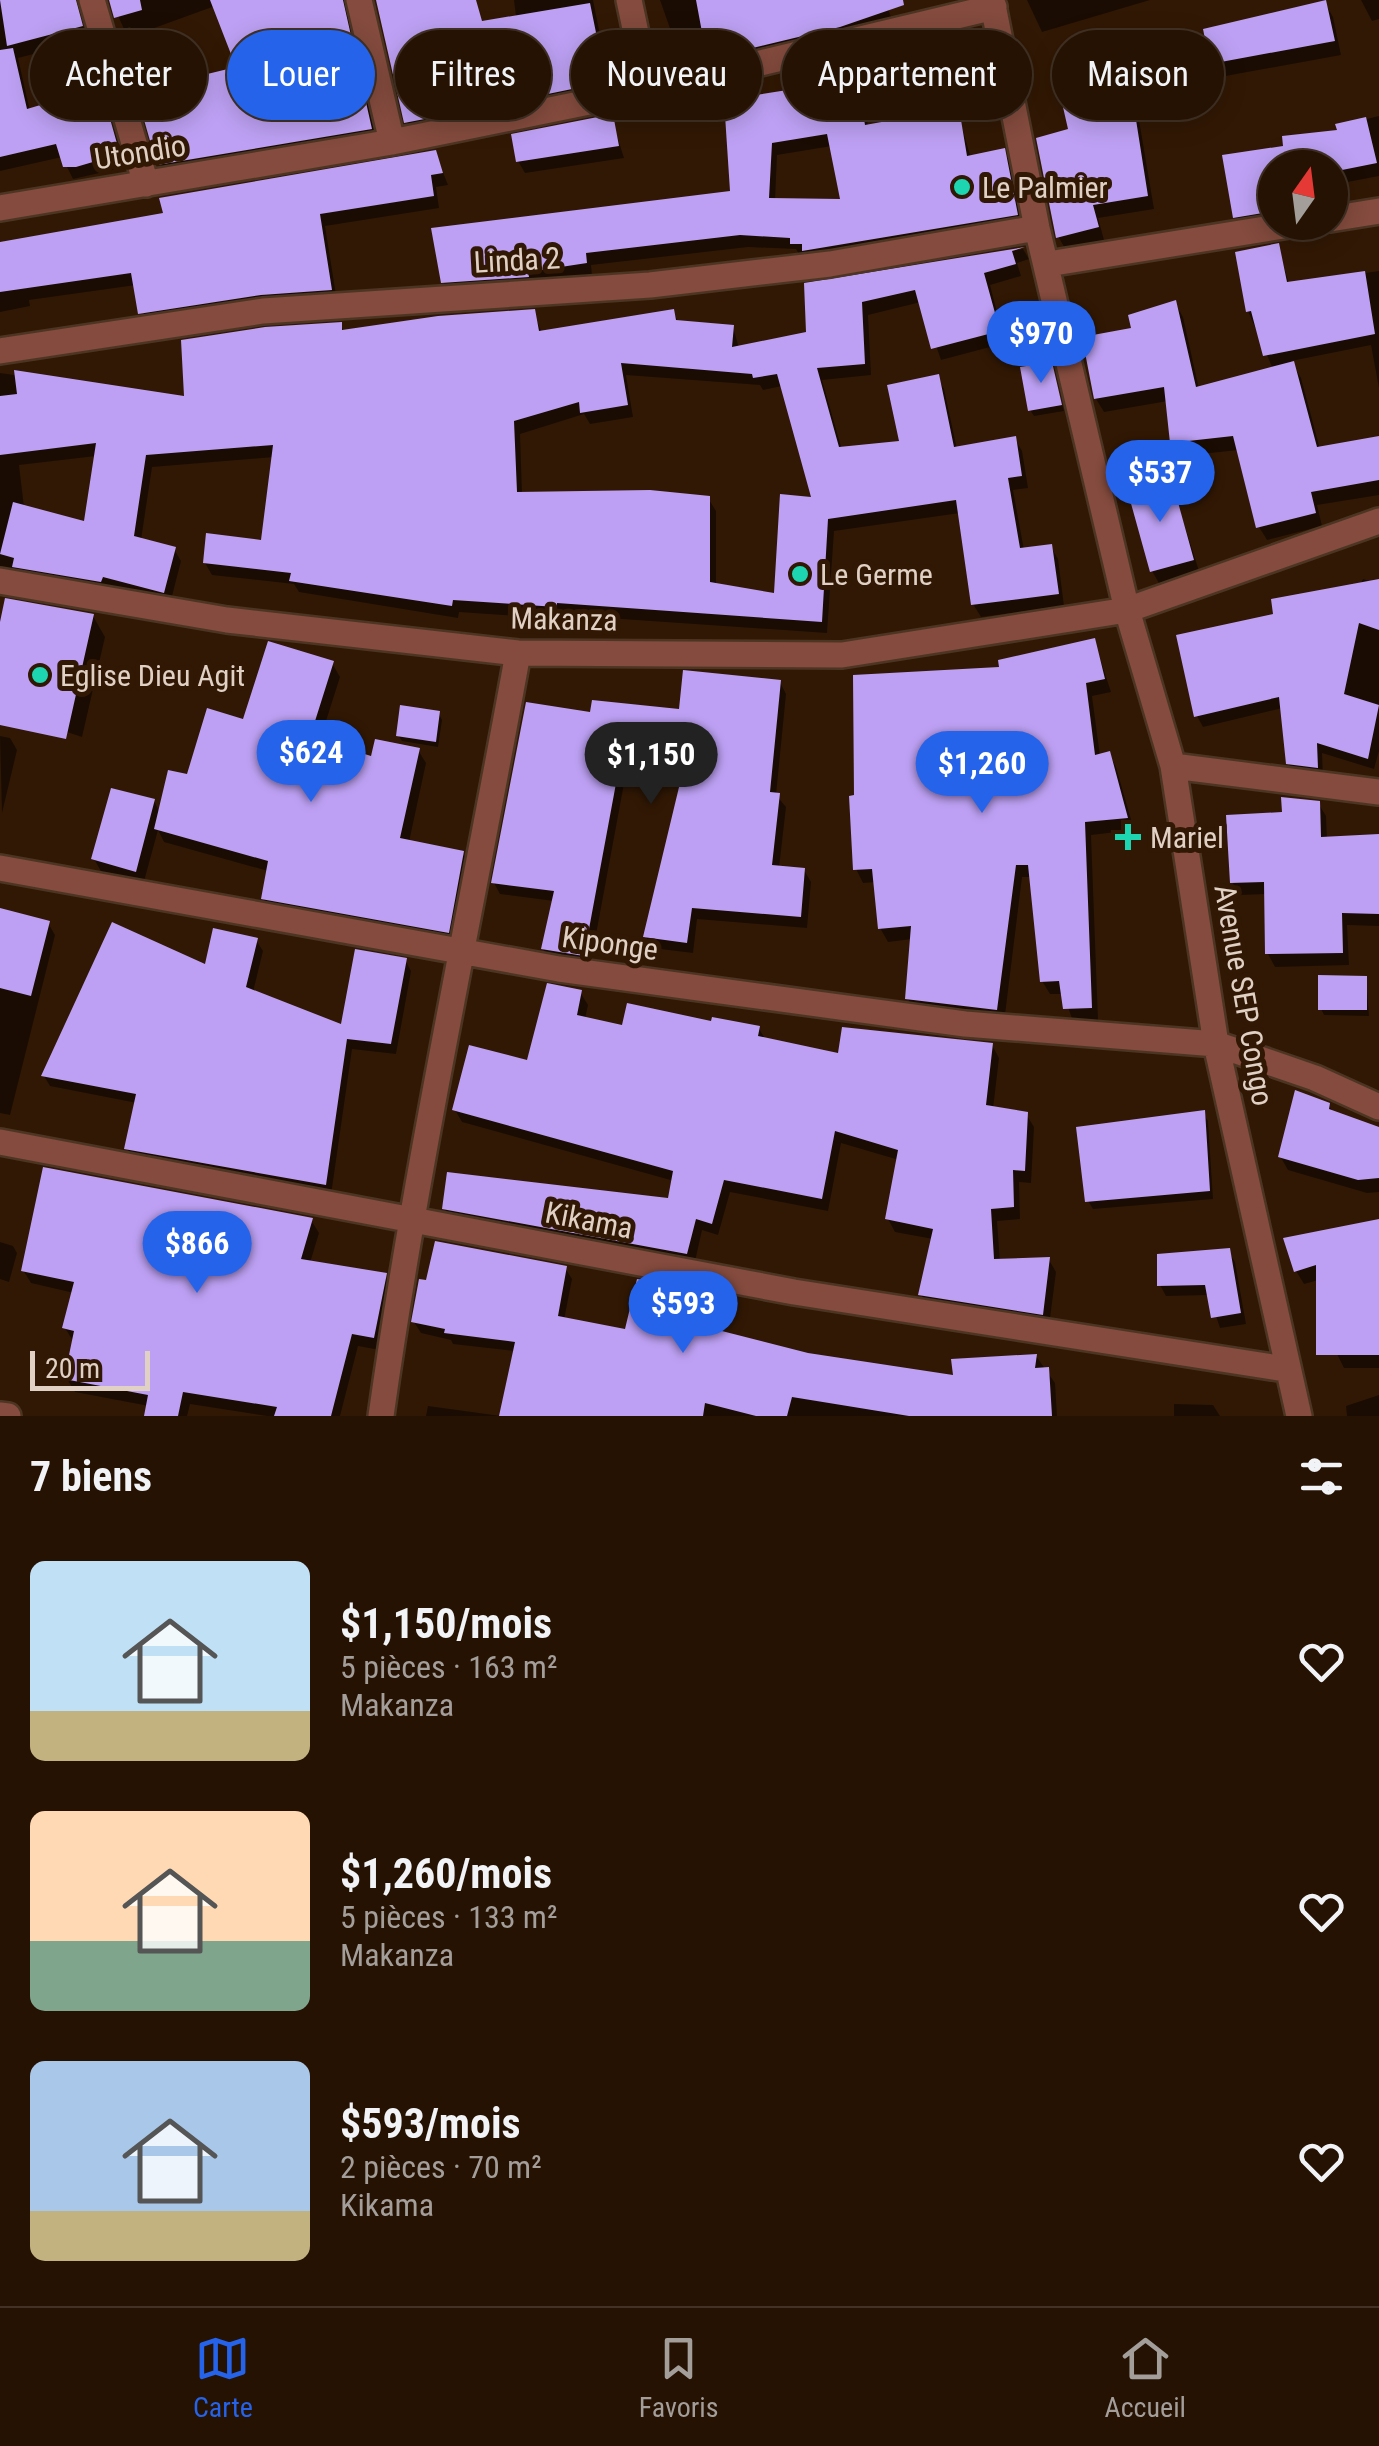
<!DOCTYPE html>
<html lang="fr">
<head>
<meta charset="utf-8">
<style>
  :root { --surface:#251203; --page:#2d1b0d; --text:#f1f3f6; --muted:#a39e9a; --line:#423225; --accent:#2563eb }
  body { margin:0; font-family:"Roboto Condensed",sans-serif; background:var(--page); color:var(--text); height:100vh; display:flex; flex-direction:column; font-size:38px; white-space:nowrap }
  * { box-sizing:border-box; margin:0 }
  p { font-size:32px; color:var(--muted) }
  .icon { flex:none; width:55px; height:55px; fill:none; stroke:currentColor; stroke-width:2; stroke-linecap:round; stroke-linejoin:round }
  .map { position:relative; height:1416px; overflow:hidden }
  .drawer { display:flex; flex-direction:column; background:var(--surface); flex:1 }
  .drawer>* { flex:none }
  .hud { position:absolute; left:30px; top:30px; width:1320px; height:90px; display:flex; gap:20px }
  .needle { width:65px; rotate:14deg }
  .controls { position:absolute; left:1258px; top:150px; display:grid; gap:20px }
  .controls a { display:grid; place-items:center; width:90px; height:90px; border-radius:50%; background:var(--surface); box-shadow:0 5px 25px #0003,0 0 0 2px var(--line); font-size:50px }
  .scale { position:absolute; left:30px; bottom:25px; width:120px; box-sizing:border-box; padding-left:10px; border:5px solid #e1d0c4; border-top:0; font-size:28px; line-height:35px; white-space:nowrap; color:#e1d0c4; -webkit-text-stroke:8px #311804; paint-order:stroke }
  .price { position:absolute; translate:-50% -85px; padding:0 22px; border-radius:35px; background:var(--accent); color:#fff; font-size:32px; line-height:65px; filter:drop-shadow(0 2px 5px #0008) }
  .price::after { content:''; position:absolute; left:50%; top:60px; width:30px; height:22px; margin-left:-15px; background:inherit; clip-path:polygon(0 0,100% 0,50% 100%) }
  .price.on { background:#222; color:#fff }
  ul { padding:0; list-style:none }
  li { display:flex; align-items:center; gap:30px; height:250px; padding:0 30px }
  li span { display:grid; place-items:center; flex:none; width:280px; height:200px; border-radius:15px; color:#555 }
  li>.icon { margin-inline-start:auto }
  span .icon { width:120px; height:120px; fill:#fffc; stroke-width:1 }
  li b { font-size:42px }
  h2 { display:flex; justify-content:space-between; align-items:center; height:120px; padding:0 30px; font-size:42px }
  .chip { padding:0 35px; border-radius:45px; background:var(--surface); box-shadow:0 5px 25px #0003,0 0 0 2px var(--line); font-size:35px; line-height:90px }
  .chip.on { background:var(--accent); color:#fff }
  .tab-bar { display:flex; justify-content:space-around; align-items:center; height:140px; border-top:2px solid var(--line); background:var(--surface); font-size:28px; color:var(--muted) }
  .tab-bar a { display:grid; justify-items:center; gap:5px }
  .tab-bar .on { color:var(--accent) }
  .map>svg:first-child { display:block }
</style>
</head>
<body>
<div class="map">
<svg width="1379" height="1416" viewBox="0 0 1379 1416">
  <rect width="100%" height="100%" fill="#311804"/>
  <path fill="#0007" fill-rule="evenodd" d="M 0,0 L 68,0 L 75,5 L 88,40 L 18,58 L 30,111 L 100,90 L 126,167 L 73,179 L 62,157 L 0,171 Z
    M 111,0 L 358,0 L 350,7 L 349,18 L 377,141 L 167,176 L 160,164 L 197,95 L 240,69 L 215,6 L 135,35 L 130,27 L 124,29 Z
    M 377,0 L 463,0 L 478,72 L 423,80 L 436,130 L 414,134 L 407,122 Z
    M 514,0 L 593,0 L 612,95 L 509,115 L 502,103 L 521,58 Z
    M 660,0 L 885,0 L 893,23 L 716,71 L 704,30 L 673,37 Z
    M 1027,0 L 1150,0 L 1042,32 Z
    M 1361,0 L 1379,0 L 1379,19 L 1372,21 Z
    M 1325,3 L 1333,17 L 1341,55 L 1220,77 L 1212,63 Z
    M 1186,44 L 1205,105 L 1139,120 L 1154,209 L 1098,218 L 1104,240 L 1066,250 L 1059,238 L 1039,139 L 1071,131 Z
    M 960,65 L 967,98 L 935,103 L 932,97 Z
    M 856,82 L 863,94 L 868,126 L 957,111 L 971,158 L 1003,151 L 1011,164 L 1023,227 L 800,256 L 796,249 L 748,247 L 591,265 L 592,276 L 451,294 L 443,282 L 732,193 L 726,102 ZM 832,146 L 843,202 L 775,201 L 777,155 Z
    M 1379,116 L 1379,176 L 1337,184 L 1340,209 L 1330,210 L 1330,168 L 1275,168 L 1275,222 L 1243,229 L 1235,217 L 1286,148 L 1340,132 L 1338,126 Z
    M 611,117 L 624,158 L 525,173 L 518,161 Z
    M 435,152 L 448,185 L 436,187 L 439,208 L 325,226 L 337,301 L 147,324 L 136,285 L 29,300 L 30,306 L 0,312 L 0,244 L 166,215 Z
    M 1278,246 L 1289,284 L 1379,271 L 1379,388 L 1371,345 L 1291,361 L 1301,378 L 1320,449 L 1379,439 L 1379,495 L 1317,505 L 1322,526 L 1267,540 L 1259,527 L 1239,450 L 1181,456 L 1173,442 L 1168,401 L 1104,412 L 1096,399 L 1134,330 L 1175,303 L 1183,317 L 1199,389 L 1273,369 L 1248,311 Z
    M 1023,249 L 1029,259 L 1017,263 L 1021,276 L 990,285 L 1005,343 L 941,360 L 921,302 L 868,315 L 871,375 L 822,380 L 842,450 L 902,443 L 937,377 L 944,389 L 957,449 L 1015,439 L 1022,451 L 1028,488 L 1013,490 L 1024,550 L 1051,547 L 1058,559 L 1064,606 L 981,617 L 973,604 L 960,513 L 834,531 L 827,633 L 563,615 L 562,619 L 459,612 L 458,618 L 299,592 L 294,584 L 212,575 L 205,563 L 263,542 L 274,457 L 152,467 L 141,540 L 174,549 L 181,561 L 170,604 L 0,573 L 0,373 L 187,399 L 340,325 L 345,332 L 533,312 L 542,333 L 673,312 L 679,323 L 733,327 L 739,348 L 808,335 L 806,286 ZM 626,375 L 760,385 L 763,390 L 782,386 L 814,500 L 777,596 L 716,586 L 716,511 L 708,498 L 522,494 L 520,434 L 584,414 L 590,424 L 633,417 ZM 96,456 L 86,524 L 24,507 L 19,465 Z
    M 1051,365 L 1064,411 L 1034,416 L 1030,410 Z
    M 1170,480 L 1200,574 L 1160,585 L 1152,571 Z
    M 1363,579 L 1379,584 L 1379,751 L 1374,769 L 1322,753 L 1323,778 L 1295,775 L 1288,763 L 1283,708 L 1203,727 L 1197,716 L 1276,616 L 1360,585 Z
    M 93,616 L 105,637 L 82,737 L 0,710 L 0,633 Z
    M 1094,640 L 1111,692 L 1092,696 L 1100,756 L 1109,754 L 1116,767 L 1134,830 L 1091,835 L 1098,1020 L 1073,1021 L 1063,994 L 1050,994 L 1042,981 L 1032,877 L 1022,877 L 1004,1023 L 915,1012 L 908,999 L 912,939 L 888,942 L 880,928 L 876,882 L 863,883 L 856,869 L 1002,670 Z
    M 332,663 L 340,677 L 319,743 L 373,759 L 418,750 L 426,763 L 409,842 L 463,854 L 470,867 L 455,945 L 271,912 L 263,898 L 268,871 L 164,842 L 158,830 L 143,885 L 102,873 L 94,859 L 154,801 L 160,813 L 189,777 L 245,722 Z
    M 780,682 L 786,694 L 776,795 L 786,807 L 779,868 L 804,870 L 811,882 L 807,928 L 697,919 L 693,953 L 652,948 L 646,937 L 686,768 L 628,762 L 590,967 L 550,960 L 543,949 L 554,901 L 500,894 L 494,883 L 592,715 L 681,712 Z
    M 439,714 L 442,720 L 438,747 L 402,741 L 398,735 Z
    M 0,736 L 10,738 L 17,750 L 2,813 Z
    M 1318,803 L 1326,816 L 1327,840 L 1379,837 L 1379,926 L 1347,925 L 1349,965 L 1275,967 L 1268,954 L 1267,894 L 1240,895 L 1232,882 L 1285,815 Z
    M 0,911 L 48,923 L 55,935 L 10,1115 L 0,1113 Z
    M 256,940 L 263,951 L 253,992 L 343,1027 L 405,960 L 411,971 L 396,1054 L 352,1049 L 331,1195 L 133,1159 L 127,1148 L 137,1103 L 50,1086 L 44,1076 Z
    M 1366,978 L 1369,1016 L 1324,1015 L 1321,1009 Z
    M 580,992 L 588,1005 L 585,1019 L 624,1027 L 713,1024 L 759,1029 L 766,1040 L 840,1056 L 992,1045 L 999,1058 L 993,1109 L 1026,1114 L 1034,1127 L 1031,1183 L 1019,1182 L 1020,1219 L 997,1221 L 1000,1262 L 1049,1260 L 1056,1272 L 1049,1326 L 928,1307 L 921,1294 L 933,1239 L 895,1232 L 888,1219 L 899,1160 L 841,1143 L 828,1211 L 730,1192 L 718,1235 L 702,1230 L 694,1266 L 452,1221 L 444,1208 L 670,1201 L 674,1181 L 462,1122 L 455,1110 L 529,1063 Z
    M 1329,1105 L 1333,1113 L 1379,1130 L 1379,1192 L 1367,1193 L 1288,1170 L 1280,1156 Z
    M 1203,1113 L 1208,1121 L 1213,1199 L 1093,1209 L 1088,1201 Z
    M 311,1220 L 319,1233 L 310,1263 L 385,1276 L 392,1289 L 380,1350 L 358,1346 L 340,1416 L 267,1416 L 190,1404 L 187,1416 L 146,1416 L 149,1406 L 75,1392 L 67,1379 L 73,1341 L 65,1328 L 74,1293 L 31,1283 L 23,1270 Z
    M 1379,1222 L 1379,1368 L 1344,1368 L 1337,1354 L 1322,1279 L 1304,1284 L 1296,1271 Z
    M 0,1242 L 13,1246 L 17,1253 L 9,1282 L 0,1279 Z
    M 1228,1251 L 1235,1262 L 1246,1324 L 1220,1328 L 1209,1295 L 1166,1296 L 1160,1285 Z
    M 565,1268 L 572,1279 L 564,1320 L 623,1416 L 501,1416 L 515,1351 L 453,1344 L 451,1340 L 421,1333 L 414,1322 L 428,1283 Z
    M 670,1288 L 670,1305 L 640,1298 Z
    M 808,1356 L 956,1378 L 1036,1356 L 1055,1383 L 1057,1416 L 675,1416 Z
    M 1379,1395 L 1379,1416 L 1347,1416 L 1346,1406 Z
    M 1174,1404 L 1213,1405 L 1220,1416 L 1174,1416 Z
    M 428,1406 L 501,1416 L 426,1416 Z"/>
  <path fill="#bda0f3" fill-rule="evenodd" d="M 0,0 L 76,0 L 83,26 L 7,46 Z
    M 109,0 L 140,0 L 142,10 L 114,18 Z
    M 210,0 L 343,0 L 372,129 L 157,165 L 140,106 L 194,93 L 191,78 L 236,67 Z
    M 376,0 L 476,0 L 482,21 L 590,3 L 606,82 L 499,104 L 495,56 L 418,68 L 430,118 L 404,123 Z
    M 696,0 L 903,0 L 904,5 L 840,27 L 707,59 Z
    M 1326,0 L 1335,41 L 1210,64 L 1203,29 Z
    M 1187,41 L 1199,92 L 1134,107 L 1148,196 L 1093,205 L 1099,227 L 1056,238 L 1036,138 L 1068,129 L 1055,72 Z
    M 13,48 L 27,109 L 101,87 L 120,154 L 76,167 L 63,167 L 56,144 L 0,157 L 0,50 Z
    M 961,62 L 965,92 L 929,97 L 925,67 Z
    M 857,79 L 865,125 L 959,108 L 967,156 L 1005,148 L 1018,215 L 802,251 L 802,244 L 790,244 L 790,238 L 740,235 L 586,253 L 587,263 L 528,272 L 529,277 L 441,283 L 431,228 L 730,191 L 724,100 ZM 827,134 L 840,199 L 769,198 L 772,143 Z
    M 613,114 L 619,146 L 516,162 L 511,134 Z
    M 1366,117 L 1377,163 L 1332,172 L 1335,197 L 1330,198 L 1330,168 L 1275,168 L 1275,211 L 1233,218 L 1222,155 L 1283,146 L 1282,136 L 1337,130 L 1335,124 Z
    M 436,150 L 443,173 L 431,175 L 434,196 L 320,214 L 332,290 L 261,295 L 138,314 L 131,273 L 0,292 L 0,242 L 163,213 L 159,198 Z
    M 1279,243 L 1287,282 L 1365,271 L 1375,334 L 1263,356 L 1251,311 L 1246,312 L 1235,252 Z
    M 1025,247 L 1012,251 L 1016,264 L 984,273 L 1000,331 L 931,349 L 915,290 L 862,302 L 865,364 L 817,368 L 839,447 L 899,441 L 887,385 L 939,374 L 954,447 L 1016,436 L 1022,476 L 1008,478 L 1020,548 L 1052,544 L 1059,594 L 971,605 L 956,500 L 828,519 L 822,622 L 557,603 L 557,607 L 453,600 L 452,606 L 289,581 L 291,573 L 203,563 L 206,533 L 261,540 L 273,445 L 146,455 L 134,536 L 176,547 L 164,593 L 103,577 L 101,582 L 12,567 L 14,558 L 0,554 L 13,502 L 84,521 L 96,443 L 0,455 L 0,396 L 17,394 L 14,370 L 184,396 L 181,340 L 265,327 L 342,322 L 342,330 L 438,316 L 535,309 L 539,331 L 674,309 L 676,320 L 734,325 L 732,347 L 806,332 L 804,283 ZM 621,363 L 752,374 L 753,378 L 777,374 L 811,497 L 780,494 L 774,593 L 710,582 L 710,496 L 650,490 L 517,492 L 514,421 L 579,402 L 580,413 L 628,405 Z
    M 1176,300 L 1196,387 L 1294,361 L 1317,447 L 1379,436 L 1379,480 L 1311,492 L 1316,513 L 1256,528 L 1233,436 L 1170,443 L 1164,387 L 1094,399 L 1082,337 L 1131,328 L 1128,315 Z
    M 1052,362 L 1062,405 L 1028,411 L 1020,367 Z
    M 1171,477 L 1194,560 L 1150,572 L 1127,489 Z
    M 1379,579 L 1379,630 L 1359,623 L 1344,694 L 1379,705 L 1368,759 L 1317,743 L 1318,768 L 1286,764 L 1279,697 L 1194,717 L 1176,635 L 1273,614 L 1271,599 Z
    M 5,598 L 94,614 L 66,739 L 0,725 L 0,622 Z
    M 1095,638 L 1105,679 L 1086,683 L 1095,755 L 1110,751 L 1128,818 L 1085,822 L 1092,1008 L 1063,1009 L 1059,981 L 1040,982 L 1028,865 L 1016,865 L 997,1010 L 905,999 L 911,926 L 878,929 L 872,869 L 853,870 L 849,796 L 854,795 L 853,675 L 999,667 L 998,660 Z
    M 268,641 L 334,661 L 310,737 L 371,756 L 375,739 L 420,748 L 400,838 L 464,851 L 449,933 L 261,899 L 268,861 L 154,829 L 168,770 L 187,774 L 207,708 L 243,719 Z
    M 683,670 L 781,680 L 770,792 L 780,793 L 772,865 L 805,868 L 801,917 L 692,908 L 687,943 L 643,937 L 686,758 L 622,751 L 584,956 L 541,949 L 554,891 L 491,883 L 526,702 L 590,712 L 592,700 L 679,709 Z
    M 400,705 L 440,711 L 436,742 L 396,736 Z
    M 111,788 L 155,799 L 136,872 L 91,859 Z
    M 1281,797 L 1320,801 L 1321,837 L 1379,834 L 1379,914 L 1342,913 L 1343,953 L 1265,954 L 1264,882 L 1230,883 L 1226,815 L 1282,812 Z
    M 0,908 L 50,921 L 31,996 L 0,988 Z
    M 112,922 L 205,964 L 213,928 L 258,938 L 246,987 L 341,1024 L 355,949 L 407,958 L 391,1044 L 347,1039 L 326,1185 L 124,1149 L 136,1094 L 41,1076 Z
    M 1318,975 L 1367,976 L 1367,1010 L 1318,1010 Z
    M 547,983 L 582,990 L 577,1015 L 622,1025 L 627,1003 L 711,1021 L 712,1017 L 760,1026 L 758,1036 L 838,1053 L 842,1027 L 993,1043 L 986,1105 L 1028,1112 L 1025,1171 L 1013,1170 L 1014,1207 L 991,1209 L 994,1259 L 1050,1257 L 1043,1315 L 918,1295 L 933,1229 L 885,1219 L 898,1150 L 835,1131 L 822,1199 L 724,1180 L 712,1224 L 696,1219 L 687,1254 L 442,1209 L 447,1172 L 668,1198 L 673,1171 L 452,1110 L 469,1045 L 527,1060 Z
    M 1295,1090 L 1330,1103 L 1329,1109 L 1379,1127 L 1379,1178 L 1358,1180 L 1278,1157 Z
    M 1205,1110 L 1210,1191 L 1085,1202 L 1076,1127 Z
    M 43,1167 L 313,1218 L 301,1259 L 387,1273 L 374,1338 L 352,1334 L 331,1416 L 274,1416 L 277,1407 L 183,1392 L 178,1416 L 144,1416 L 148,1395 L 64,1379 L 74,1331 L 62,1328 L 74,1282 L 21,1271 Z
    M 1379,1219 L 1379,1355 L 1316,1355 L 1316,1265 L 1294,1272 L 1283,1238 Z
    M 435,1241 L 567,1266 L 558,1316 L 625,1329 L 637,1279 L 671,1285 L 663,1316 L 808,1353 L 953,1375 L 951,1359 L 1037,1354 L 1035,1368 L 1049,1367 L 1052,1416 L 909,1416 L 792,1397 L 787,1416 L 756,1416 L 705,1403 L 703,1416 L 499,1416 L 515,1342 L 444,1333 L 445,1329 L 411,1322 L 419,1279 L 426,1280 Z
    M 1230,1248 L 1241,1313 L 1211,1318 L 1205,1285 L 1157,1286 L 1157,1254 Z"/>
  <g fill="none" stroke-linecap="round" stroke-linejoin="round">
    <g stroke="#4d3523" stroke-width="30">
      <path id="minor" d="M 92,0 L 146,184
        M 359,0 L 392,142
        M 629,0 L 648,90
        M 992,0 L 1037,228 L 1127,610 L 1173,766 L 1216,1044 L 1299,1416
        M 0,208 L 392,142 L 648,90 L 994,7
        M 1330,219 L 1379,211
        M 1048,264 L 1308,222
        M 0,351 L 263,311 L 650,285 L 830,264 L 1037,228
        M 0,581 L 227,620 L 518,653 L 842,655 L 1127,610 L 1379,521
        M 1173,766 L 1379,792
        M 0,868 L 559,969 L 965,1024 L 1216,1044 L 1315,1078 L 1379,1107
        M 0,1142 L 794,1292 L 1285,1369
        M 0,1415 L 8,1416
        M 381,1416 C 417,1160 472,907 518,653"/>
    </g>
    <use href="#minor" stroke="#844b3e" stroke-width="25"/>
  </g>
  <g fill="#1dd5b1" stroke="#311804" stroke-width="4">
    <circle cx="962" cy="187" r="10"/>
    <circle cx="800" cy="574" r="10"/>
    <circle cx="40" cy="675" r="10"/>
    <path d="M1123 822h10v10h10v10h-10v10h-10v-10h-10v-10h10z"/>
  </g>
  <g text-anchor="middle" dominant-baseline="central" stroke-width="10" stroke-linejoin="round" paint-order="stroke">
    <g font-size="30" fill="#e1d0c4" stroke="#311804">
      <text transform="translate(140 152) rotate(-9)">Utondio</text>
      <text transform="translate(517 260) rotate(-3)">Linda 2</text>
      <text transform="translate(564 619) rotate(1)">Makanza</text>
      <text transform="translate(610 943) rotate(8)">Kiponge</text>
      <text transform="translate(1244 995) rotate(80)">Avenue SEP Congo</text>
      <text transform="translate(589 1220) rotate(11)">Kikama</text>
    </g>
    <g font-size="30" fill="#e1d0c4" stroke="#311804" text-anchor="start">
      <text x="982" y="187">Le Palmier</text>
      <text x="820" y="574">Le Germe</text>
      <text x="60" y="675">Eglise Dieu Agit</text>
      <text x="1150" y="837">Mariel</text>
    </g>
  </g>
</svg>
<div class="controls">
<a><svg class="needle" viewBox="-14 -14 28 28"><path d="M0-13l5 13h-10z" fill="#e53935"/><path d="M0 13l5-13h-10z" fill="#a39e9a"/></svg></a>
</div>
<div class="scale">20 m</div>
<b class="price" style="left:1041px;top:386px">$970</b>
<b class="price" style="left:1160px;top:525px">$537</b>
<b class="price" style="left:311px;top:805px">$624</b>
<b class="price on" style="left:651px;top:807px">$1,150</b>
<b class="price" style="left:982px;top:816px">$1,260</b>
<b class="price" style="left:197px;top:1296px">$866</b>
<b class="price" style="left:683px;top:1356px">$593</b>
<div class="hud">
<a class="chip">Acheter</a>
<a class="chip on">Louer</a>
<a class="chip">Filtres</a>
<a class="chip">Nouveau</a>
<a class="chip">Appartement</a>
<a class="chip">Maison</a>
</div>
</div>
<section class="drawer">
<h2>7 biens<svg class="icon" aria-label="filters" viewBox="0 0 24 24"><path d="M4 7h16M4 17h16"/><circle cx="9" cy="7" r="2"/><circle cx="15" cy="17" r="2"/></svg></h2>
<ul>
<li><span style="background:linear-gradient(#bfe0f5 75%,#c2b280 0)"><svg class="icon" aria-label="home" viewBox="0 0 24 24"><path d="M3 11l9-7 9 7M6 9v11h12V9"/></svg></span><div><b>$1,150/mois</b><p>5 pièces · 163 m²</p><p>Makanza</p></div><svg class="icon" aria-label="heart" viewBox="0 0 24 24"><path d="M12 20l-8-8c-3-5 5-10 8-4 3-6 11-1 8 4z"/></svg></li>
<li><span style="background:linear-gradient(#ffd9b3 65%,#7fa58c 0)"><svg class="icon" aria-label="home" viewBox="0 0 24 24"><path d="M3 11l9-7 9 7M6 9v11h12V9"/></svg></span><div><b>$1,260/mois</b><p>5 pièces · 133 m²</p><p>Makanza</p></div><svg class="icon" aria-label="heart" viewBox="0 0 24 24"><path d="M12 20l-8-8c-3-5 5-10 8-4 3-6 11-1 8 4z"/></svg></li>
<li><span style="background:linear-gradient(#a9c7e8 75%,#c2b280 0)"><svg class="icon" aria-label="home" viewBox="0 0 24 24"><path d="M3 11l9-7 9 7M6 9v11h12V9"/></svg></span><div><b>$593/mois</b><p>2 pièces · 70 m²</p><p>Kikama</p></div><svg class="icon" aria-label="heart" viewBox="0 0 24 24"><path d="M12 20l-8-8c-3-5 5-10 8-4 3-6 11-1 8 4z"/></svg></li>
</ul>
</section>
<nav class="tab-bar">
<a class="on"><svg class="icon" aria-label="map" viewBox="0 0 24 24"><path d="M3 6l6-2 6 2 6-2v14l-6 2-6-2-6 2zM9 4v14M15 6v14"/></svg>Carte</a>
<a><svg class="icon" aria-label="saved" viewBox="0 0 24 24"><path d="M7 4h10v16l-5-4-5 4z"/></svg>Favoris</a>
<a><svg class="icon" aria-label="home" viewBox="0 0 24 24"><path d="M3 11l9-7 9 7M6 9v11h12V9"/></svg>Accueil</a>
</nav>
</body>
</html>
